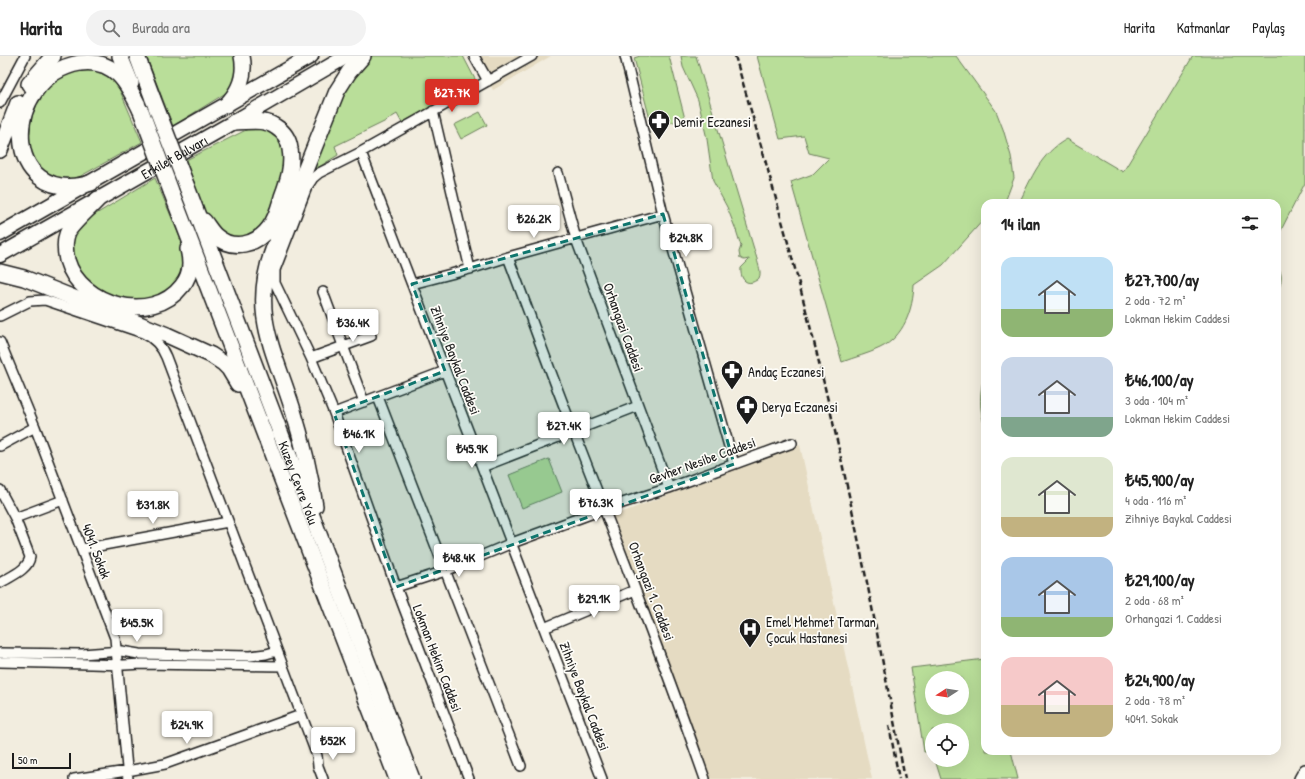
<!DOCTYPE html>
<html lang="tr">
<head>
<meta charset="utf-8">
<style>
  :root { --surface:#fff; --page:#f2f2f2; --text:#222; --muted:#767676; --line:#e0e0e0; --accent:#d93025 }
  body { margin:0; font-family:"Patrick Hand",sans-serif; background:var(--page); color:var(--text); height:100vh; display:flex; flex-direction:column; font-size:15px; white-space:nowrap }
  * { box-sizing:border-box; margin:0 }
  p { font-size:13px; color:var(--muted) }
  .icon { flex:none; width:22px; height:22px; fill:none; stroke:currentColor; stroke-width:2; stroke-linecap:round; stroke-linejoin:round }
  .map { position:relative; flex:1; overflow:hidden }
  .sheet { position:absolute; left:981px; top:143px; width:300px; height:556px; display:flex; flex-direction:column; background:var(--surface); border-radius:12px; box-shadow:0 4px 16px #0002 }
  .sheet>* { flex:none }
  .needle { width:26px; rotate:258deg }
  .controls { position:absolute; left:925px; top:615px; display:grid; gap:8px }
  .controls a { display:grid; place-items:center; width:44px; height:44px; border-radius:50%; background:var(--surface); box-shadow:0 4px 16px #0002; font-size:20px }
  .scale { position:absolute; left:12px; bottom:10px; width:59px; box-sizing:border-box; padding-left:4px; border:2px solid #1c1c1c; border-top:0; font-size:11px; line-height:14px; white-space:nowrap; color:#1c1c1c; -webkit-text-stroke:3px #fdfcf7; paint-order:stroke }
  .price { position:absolute; translate:-50% -34px; padding:0 9px; border-radius:4px; background:#fff; color:#222; font-size:13px; line-height:26px; filter:drop-shadow(0 1px 2px #0008) }
  .price::after { content:''; position:absolute; left:50%; top:24px; width:12px; height:9px; margin-left:-6px; background:inherit; clip-path:polygon(0 0,100% 0,50% 100%) }
  .price.current { background:var(--accent); color:#fff }
  ul { padding:0; list-style:none }
  li { display:flex; align-items:center; gap:12px; height:100px; padding:0 20px }
  li span { display:grid; place-items:center; flex:none; width:112px; height:80px; border-radius:12px; color:#555 }
  li>.icon { margin-inline-start:auto }
  span .icon { width:48px; height:48px; fill:#fffc; stroke-width:1 }
  li b { font-size:17px }
  h2 { display:flex; justify-content:space-between; align-items:center; height:48px; padding:0 20px; font-size:17px }
  header { display:flex; align-items:center; gap:24px; box-sizing:border-box; height:56px; padding:0 20px; background:var(--surface); border-bottom:1px solid var(--line) }
  header strong { font-size:19px }
  nav { display:flex; gap:22px; margin-inline-start:auto; font-size:14px }
  .search { width:280px; height:36px; background:var(--page); display:flex; align-items:center; gap:10px; box-sizing:border-box; padding:0 14px; border-radius:22px; color:var(--muted); font-size:15px }
  .map>svg:first-child { display:block }
</style>
</head>
<body>
<header>
<strong>Harita</strong>
<div class="search"><svg class="icon" aria-label="search" viewBox="0 0 24 24"><circle cx="10" cy="10" r="6"/><path d="M15 15l6 6"/></svg>Burada ara</div>
<nav><a>Harita</a><a>Katmanlar</a><a>Paylaş</a></nav>
</header>
<div class="map">
<svg width="1305" height="723" viewBox="0 0 1305 723">
  <rect width="100%" height="100%" fill="#f2eddf"/>
  <filter id="ink" filterUnits="userSpaceOnUse"><feTurbulence type="fractalNoise" baseFrequency=".025" numOctaves="2"/><feDisplacementMap in="SourceGraphic" scale="8" xChannelSelector="R" yChannelSelector="G"/><feConvolveMatrix kernelMatrix="1 2 1 2 8 2 1 2 1" color-interpolation-filters="sRGB"/></filter>
  <g filter="url(#ink)">
    <path fill="#e5dbc2" d="M 475,0 L 551,0 L 493,34 Z
      M 800,389 L 872,723 L 706,723 L 607,462 Z"/>
    <path fill="#b9de99" stroke="#6a7d5a" fill-rule="evenodd" d="M 146,0 L 238,0 L 240,11 L 229,35 L 173,70 Z
      M 372,0 L 463,0 L 476,25 L 402,67 L 397,58 L 384,66 L 335,90 L 338,99 L 311,116 L 341,34 Z
      M 640,0 L 669,0 L 685,63 L 652,71 L 634,2 Z
      M 681,0 L 696,0 L 757,203 C 758,209 762,216 759,222 C 758,224 755,225 753,226 C 744,229 740,220 741,212 L 749,204 L 749,203 L 744,204 L 740,202 L 739,196 L 741,190 L 736,174 L 727,151 L 713,125 L 707,83 L 698,44 L 683,11 Z
      M 757,0 L 956,0 L 996,55 L 1003,73 L 1011,100 L 1014,122 L 1005,146 L 1001,145 L 999,147 L 985,147 L 985,162 L 943,209 L 914,229 C 913,253 904,281 880,292 C 868,298 855,301 842,306 L 791,126 L 813,118 L 829,102 L 809,97 L 804,80 L 780,83 Z
      M 1193,0 L 1305,0 L 1305,127 L 1277,182 L 1277,147 L 1019,147 C 1032,121 1040,98 1067,83 L 1123,116 Z
      M 92,11 L 115,23 L 142,86 L 79,121 L 67,125 L 35,113 L 25,64 L 52,23 Z
      M 480,56 L 487,69 L 461,83 L 454,69 Z
      M 254,70 L 276,76 L 288,100 L 267,167 L 242,185 L 217,177 L 204,155 L 186,104 Z
      M 155,122 L 184,191 L 185,197 L 180,226 L 150,245 L 110,243 L 76,214 L 71,184 L 83,166 Z
      M 1277,209 C 1284,220 1281,227 1277,238 Z
      M 985,318 L 985,371 C 979,354 979,335 985,318 Z
      M 549,403 L 562,436 L 522,452 L 509,419 Z
      M 985,603 L 985,695 L 1011,695 L 1018,723 L 941,723 L 935,704 L 962,704 L 962,674 L 932,674 L 932,696 L 924,696 L 911,612 ZM 932,622 L 962,622 L 962,652 L 932,652 Z"/>
    <g fill="none" stroke-linecap="round" stroke-linejoin="round">
      <g stroke="#1c1c1c" stroke-width="12">
        <path id="minor" d="M 474,0 L 488,25
          M 625,0 L 663,158 L 734,408
          M 0,47 L 25,0
          M 433,55 L 470,213
          M 361,96 L 602,723
          M 558,117 L 576,183 L 669,432
          M 508,201 C 530,259 551,318 574,376 C 619,491 664,606 705,723
          M 412,228 L 470,213 L 508,201 L 663,158
          M 323,236 L 364,346
          M 0,260 L 30,245 L 45,244 L 143,277 C 154,282 161,289 166,301 L 317,700 L 318,710 L 323,723
          M 0,286 L 35,371 L 115,582 L 128,723
          M 311,302 L 371,280
          M 378,341 L 521,710
          M 334,357 L 445,315
          M 0,390 L 35,371
          M 482,411 L 638,350
          M 0,434 L 15,462 L 30,501 C 28,514 11,520 0,527
          M 15,462 L 63,444
          M 82,493 L 228,466
          M 396,531 L 445,515 L 512,487 L 604,453 L 669,432 L 792,387
          M 544,572 L 635,534
          M 0,597 L 82,598 L 121,595 L 139,598 L 250,600 L 266,598 L 277,595
          M 0,606 L 91,608 L 124,609 L 142,608 L 283,610
          M 74,723 L 127,715 L 165,708 L 301,659
          M 469,723 L 396,531 L 334,357 L 311,302 L 275,227 L 275,214 L 307,131 L 313,122 L 319,117 L 361,96 L 532,0"/>
      </g>
      <g stroke="#1c1c1c" stroke-width="14">
        <path id="tertiary" d="M 1300,723 L 1305,714"/>
      </g>
      <g stroke="#1c1c1c" stroke-width="17">
        <g id="primary">
          <path d="M 0,178 L 311,0"/>
          <path id="s1" d="M 0,199 L 234,66 L 347,0"/>
        </g>
      </g>
      <g stroke="#1c1c1c" stroke-width="18">
        <g id="trunk">
          <path d="M 120,0 L 131,27"/>
          <path d="M 137,0 L 153,43"/>
          <path d="M 29,28 L 53,0"/>
          <path d="M 226,49 C 239,36 246,19 242,0"/>
          <path d="M 0,94 L 18,47"/>
          <path d="M 91,127 C 0,153 0,21 80,7 C 115,2 128,28 141,55"/>
          <path id="s2" d="M 187,131 L 412,723"/>
          <path d="M 171,135 L 397,723"/>
          <path d="M 98,143 C 91,151 74,166 69,174 C 64,183 65,195 67,204 C 80,250 152,269 182,230 C 187,224 190,216 190,208 C 190,203 189,197 188,193"/>
          <path d="M 204,165 C 208,170 211,176 216,180 C 233,195 256,189 269,172 C 276,163 279,151 282,141 C 288,125 293,110 290,93 C 289,84 284,76 276,71 C 264,62 248,66 234,66"/>
          <path d="M 0,216 L 24,222 L 167,279 L 211,299 L 223,307 L 229,313 L 238,328"/>
          <path d="M 315,450 C 310,416 302,383 292,351 C 274,294 250,256 273,194 L 337,35 L 349,16 L 363,0"/>
        </g>
      </g>
      <use href="#minor" stroke="#fdfcf7" stroke-width="9"/>
      <use href="#tertiary" stroke="#fdfcf7" stroke-width="11"/>
      <use href="#primary" stroke="#fdfcf7" stroke-width="14"/>
      <use href="#trunk" stroke="#fdfcf7" stroke-width="15"/>
      <path stroke="#1c1c1c" stroke-width="2.5" stroke-dasharray="6 3" stroke-linecap="butt" d="M 735,0 C 761,88 786,177 809,266 C 847,417 876,570 905,723
        M 889,669 L 899,723"/>
      <g stroke="#1c1c1c" stroke-width="18" stroke-linecap="butt">
        <path id="trunk-bridge" d="M 153,43 L 187,131
          M 141,55 L 171,135"/>
      </g>
      <use href="#trunk-bridge" stroke="#fdfcf7" stroke-width="15"/>
    </g>
  </g>
  <path fill="#0f766e" fill-opacity="0.2" stroke="#0f766e" stroke-width="3" stroke-dasharray="8 5" stroke-linejoin="round" d="M 663,158 L 734,408 L 396,531 L 334,357 L 445,315 L 412,228 Z"/>
  <defs>
    <g id="pharmacy-pin" transform="scale(1.15)"><path d="M0 17L-7.5 6A9.5 9.5 0 1 1 7.5 6Z" fill="#1c1c1c" stroke="#fdfcf7"/><path d="M-2-6h4v4h4v4h-4v4h-4v-4h-4v-4h4Z" fill="#fff"/></g>
    <g id="hospital-pin" transform="scale(1.15)"><path d="M0 17L-7.5 6A9.5 9.5 0 1 1 7.5 6Z" fill="#1c1c1c" stroke="#fdfcf7"/><path d="M-5-5h3v3.5h4V-5h3V5h-3V1.5h-4V5h-3Z" fill="#fff"/></g>
  </defs>
  <g fill-rule="evenodd">
    <use href="#pharmacy-pin" x="659" y="65"/>
    <use href="#pharmacy-pin" x="732" y="315"/>
    <use href="#pharmacy-pin" x="747" y="350"/>
    <use href="#hospital-pin" x="750" y="573"/>
  </g>
  <g text-anchor="middle" dominant-baseline="central" stroke-width="3.5" stroke-linejoin="round" paint-order="stroke">
    <g font-size="14" fill="#1c1c1c" stroke="#fdfcf7" text-anchor="start">
      <text x="674" y="65">Demir Eczanesi</text>
      <text x="748" y="315">Andaç Eczanesi</text>
      <text x="762" y="350">Derya Eczanesi</text>
      <text x="766" y="565">Emel Mehmet Tarman<tspan x="766" dy="16">Çocuk Hastanesi</tspan></text>
    </g>
    <g font-size="14" fill="#1c1c1c" stroke="#fdfcf7">
      <text stroke="none"><textPath href="#s1" startOffset="200">Erkilet Bulvarı</textPath></text>
      <text transform="translate(624 271) rotate(70)">Orhangazi Caddesi</text>
      <text transform="translate(456 304) rotate(69)">Zihniye Baykal Caddesi</text>
      <text transform="translate(702 404) rotate(-20)">Gevher Nesibe Caddesi</text>
      <text stroke="none"><textPath href="#s2" startOffset="316">Kuzey Çevre Yolu</textPath></text>
      <text transform="translate(97 495) rotate(69)">4041. Sokak</text>
      <text transform="translate(652 535) rotate(69)">Orhangazi 1. Caddesi</text>
      <text transform="translate(438 602) rotate(69)">Lokman Hekim Caddesi</text>
      <text transform="translate(585 640) rotate(69)">Zihniye Baykal Caddesi</text>
    </g>
  </g>
</svg>
<div class="controls">
<a><svg class="needle" viewBox="-14 -14 28 28"><path d="M0-13l5 13h-10z" fill="#e53935"/><path d="M0 13l5-13h-10z" fill="#767676"/></svg></a>
<a><svg class="icon" aria-label="locate" viewBox="0 0 24 24"><circle cx="12" cy="12" r="6"/><path d="M12 2v4M12 18v4M2 12h4M18 12h4"/></svg></a>
</div>
<div class="scale">50 m</div>
<b class="price current" style="left:452px;top:57px">₺27.7K</b>
<b class="price" style="left:534px;top:183px">₺26.2K</b>
<b class="price" style="left:686px;top:202px">₺24.8K</b>
<b class="price" style="left:353px;top:287px">₺36.4K</b>
<b class="price" style="left:564px;top:390px">₺27.4K</b>
<b class="price" style="left:359px;top:398px">₺46.1K</b>
<b class="price" style="left:472px;top:413px">₺45.9K</b>
<b class="price" style="left:596px;top:467px">₺76.3K</b>
<b class="price" style="left:153px;top:469px">₺31.8K</b>
<b class="price" style="left:459px;top:522px">₺48.4K</b>
<b class="price" style="left:594px;top:563px">₺29.1K</b>
<b class="price" style="left:137px;top:587px">₺45.5K</b>
<b class="price" style="left:187px;top:689px">₺24.9K</b>
<b class="price" style="left:333px;top:705px">₺52K</b>
<section class="sheet">
<h2>14 ilan<svg class="icon" aria-label="filters" viewBox="0 0 24 24"><path d="M4 7h16M4 17h16"/><circle cx="9" cy="7" r="2"/><circle cx="15" cy="17" r="2"/></svg></h2>
<ul>
<li><span style="background:linear-gradient(#bfe0f5 65%,#8fb573 0)"><svg class="icon" aria-label="home" viewBox="0 0 24 24"><path d="M3 11l9-7 9 7M6 9v11h12V9"/></svg></span><div><b>₺27,700/ay</b><p>2 oda · 72 m²</p><p>Lokman Hekim Caddesi</p></div></li>
<li><span style="background:linear-gradient(#c9d6e8 75%,#7fa58c 0)"><svg class="icon" aria-label="home" viewBox="0 0 24 24"><path d="M3 11l9-7 9 7M6 9v11h12V9"/></svg></span><div><b>₺46,100/ay</b><p>3 oda · 104 m²</p><p>Lokman Hekim Caddesi</p></div></li>
<li><span style="background:linear-gradient(#dfe7d0 75%,#c2b280 0)"><svg class="icon" aria-label="home" viewBox="0 0 24 24"><path d="M3 11l9-7 9 7M6 9v11h12V9"/></svg></span><div><b>₺45,900/ay</b><p>4 oda · 116 m²</p><p>Zihniye Baykal Caddesi</p></div></li>
<li><span style="background:linear-gradient(#a9c7e8 75%,#8fb573 0)"><svg class="icon" aria-label="home" viewBox="0 0 24 24"><path d="M3 11l9-7 9 7M6 9v11h12V9"/></svg></span><div><b>₺29,100/ay</b><p>2 oda · 68 m²</p><p>Orhangazi 1. Caddesi</p></div></li>
<li><span style="background:linear-gradient(#f6c9c9 60%,#c2b280 0)"><svg class="icon" aria-label="home" viewBox="0 0 24 24"><path d="M3 11l9-7 9 7M6 9v11h12V9"/></svg></span><div><b>₺24,900/ay</b><p>2 oda · 78 m²</p><p>4041. Sokak</p></div></li>
</ul>
</section>
</div>
</body>
</html>
